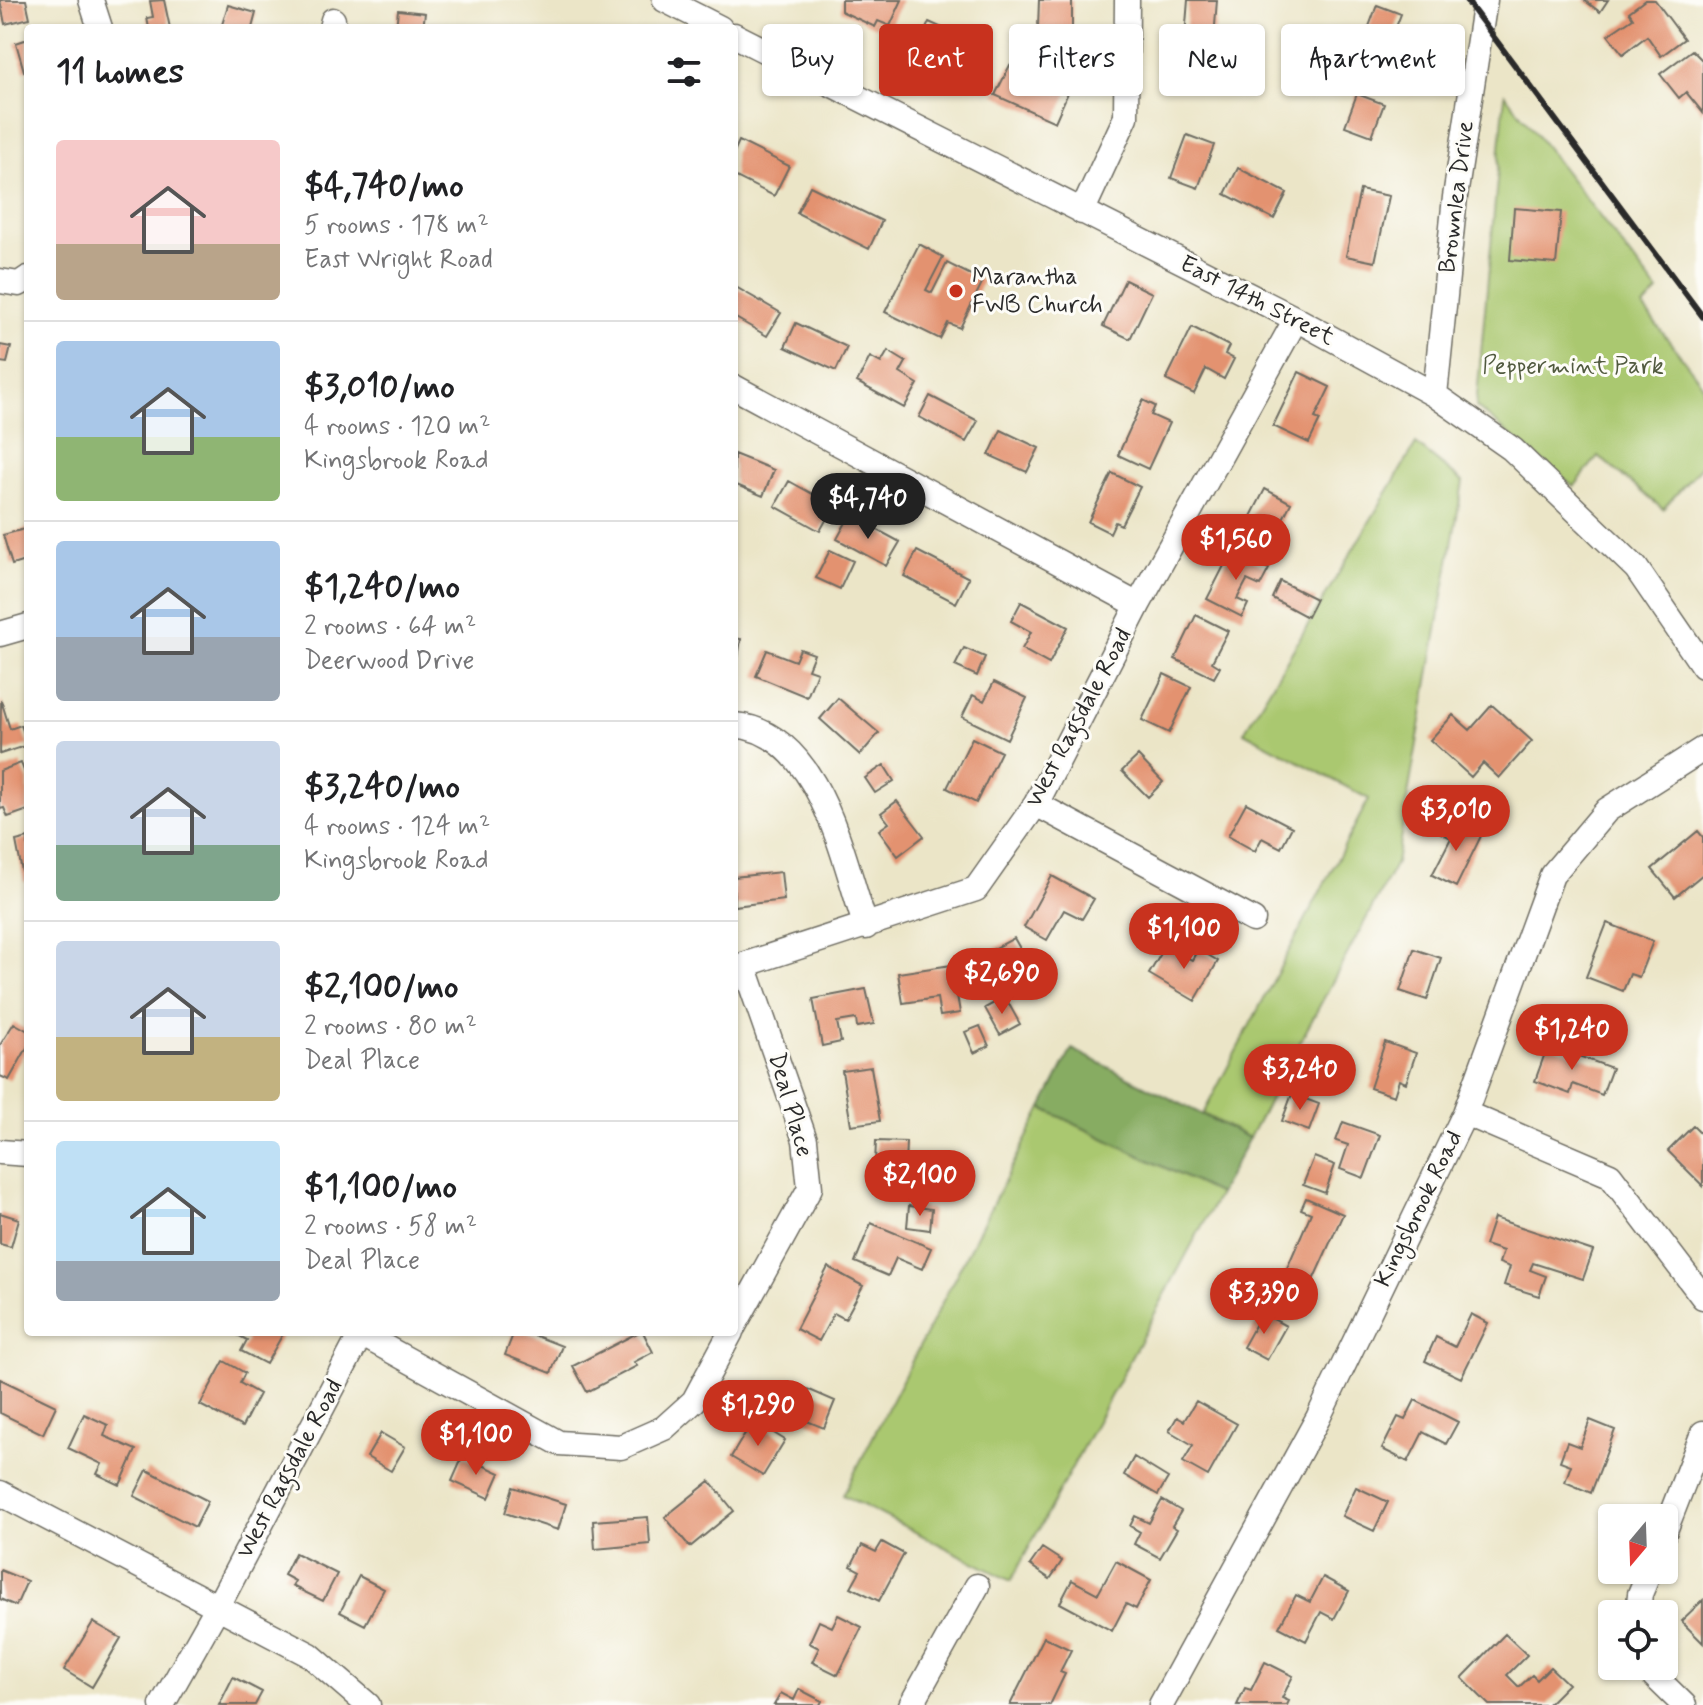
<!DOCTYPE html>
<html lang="en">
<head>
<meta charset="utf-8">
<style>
  :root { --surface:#fff; --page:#f6f6f6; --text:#202124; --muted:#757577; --line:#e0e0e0; --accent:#c8321e }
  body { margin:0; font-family:Mynerve,sans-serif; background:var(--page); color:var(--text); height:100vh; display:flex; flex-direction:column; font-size:30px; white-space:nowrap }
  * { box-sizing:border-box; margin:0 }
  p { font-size:26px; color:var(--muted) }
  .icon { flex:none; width:44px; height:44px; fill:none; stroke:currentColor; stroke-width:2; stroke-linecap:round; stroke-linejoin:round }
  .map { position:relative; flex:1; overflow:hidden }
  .sheet { position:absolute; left:24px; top:24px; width:714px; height:1312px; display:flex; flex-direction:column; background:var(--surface); border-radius:8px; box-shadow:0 2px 6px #0004 }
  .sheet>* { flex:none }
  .guide { position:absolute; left:762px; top:24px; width:760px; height:72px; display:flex; gap:16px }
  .needle { width:52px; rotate:199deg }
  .fabs { position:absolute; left:1598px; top:1504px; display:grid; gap:16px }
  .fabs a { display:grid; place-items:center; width:80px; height:80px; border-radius:8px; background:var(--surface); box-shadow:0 2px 6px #0004; font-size:40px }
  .price { position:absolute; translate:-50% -68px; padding:0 18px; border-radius:28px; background:var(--accent); color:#fff; font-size:26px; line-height:52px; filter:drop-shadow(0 2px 4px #0008) }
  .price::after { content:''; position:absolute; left:50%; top:48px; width:24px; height:18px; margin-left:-12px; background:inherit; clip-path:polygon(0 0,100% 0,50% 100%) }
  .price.active { background:#222; color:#fff }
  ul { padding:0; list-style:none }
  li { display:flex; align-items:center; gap:24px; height:200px; padding:0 32px }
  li+li { border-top:2px solid var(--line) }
  li span { display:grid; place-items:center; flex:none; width:224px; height:160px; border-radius:8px; color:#555 }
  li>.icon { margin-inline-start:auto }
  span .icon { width:96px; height:96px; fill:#fffc; stroke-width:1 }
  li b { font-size:34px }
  h2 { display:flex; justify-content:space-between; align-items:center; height:96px; padding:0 32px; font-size:34px }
  .tag { padding:0 28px; border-radius:8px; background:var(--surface); box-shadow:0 2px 6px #0004; font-size:28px; line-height:72px }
  .tag.active { background:var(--accent); color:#fff }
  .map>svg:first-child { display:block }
</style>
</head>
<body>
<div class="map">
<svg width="1703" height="1705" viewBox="0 0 1703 1705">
  <rect width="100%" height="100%" fill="#fdfcf7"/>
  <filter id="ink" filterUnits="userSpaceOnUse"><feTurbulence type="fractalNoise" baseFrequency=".0125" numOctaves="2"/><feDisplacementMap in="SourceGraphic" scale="16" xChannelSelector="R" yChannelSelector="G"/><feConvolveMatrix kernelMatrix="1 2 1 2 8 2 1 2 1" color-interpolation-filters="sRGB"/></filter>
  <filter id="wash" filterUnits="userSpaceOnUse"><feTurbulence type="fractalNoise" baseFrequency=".006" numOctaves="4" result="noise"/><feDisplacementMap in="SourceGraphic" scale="32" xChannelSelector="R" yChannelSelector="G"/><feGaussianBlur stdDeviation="1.8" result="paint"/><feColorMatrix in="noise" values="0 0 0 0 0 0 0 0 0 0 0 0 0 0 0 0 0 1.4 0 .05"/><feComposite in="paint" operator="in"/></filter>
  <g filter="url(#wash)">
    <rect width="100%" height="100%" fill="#ebe5c7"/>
    <path fill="#aac86f" stroke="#6a7a4d" stroke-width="2" d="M 1505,94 L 1658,292 L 1643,307 L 1703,385 L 1703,464 L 1663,509 L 1598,456 L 1574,487 L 1476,407 Z
      M 1416,444 L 1463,482 L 1396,863 L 1249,1138 L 1203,1114 L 1369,799 L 1244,732 Z
      M 1042,1108 L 1219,1194 L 1011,1581 L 843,1495 Z"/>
    <path fill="#87ac62" stroke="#596c46" stroke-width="2" d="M 1072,1049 L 1249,1138 L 1219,1194 L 1042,1108 Z"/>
    <g id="blocks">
      <path fill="#e3926f" d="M 0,0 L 26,0 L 30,18 L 5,24 Z
        M 164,0 L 170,28 L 149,28 L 147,18 L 153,17 L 150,1 Z
        M 841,0 L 902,0 L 890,26 L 878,21 L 875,27 L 841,11 Z
        M 1039,0 L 1072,0 L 1072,29 L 1038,28 Z
        M 1188,0 L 1217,0 L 1213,51 L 1184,49 Z
        M 1584,0 L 1608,0 L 1600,12 Z
        M 1645,0 L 1655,0 L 1684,39 L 1661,56 L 1647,36 L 1623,54 L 1608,35 L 1633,18 L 1629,12 Z
        M 228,5 L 256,13 L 252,28 L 221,28 Z
        M 1377,5 L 1401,14 L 1391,40 L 1406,46 L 1395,73 L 1357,59 Z
        M 398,10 L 425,13 L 423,28 L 396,28 Z
        M 929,22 L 980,45 L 968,72 L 917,49 Z
        M 28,39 L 28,69 L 24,71 L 16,43 Z
        M 1692,50 L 1703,61 L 1703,113 L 1686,92 L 1679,98 L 1660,74 Z
        M 1010,65 L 1037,77 L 1040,71 L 1071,86 L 1055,122 L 995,95 Z
        M 1357,94 L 1384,104 L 1372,136 L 1345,126 Z
        M 1187,135 L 1214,145 L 1198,188 L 1171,178 Z
        M 739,141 L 789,166 L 774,196 L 734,176 L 734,152 Z
        M 1238,168 L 1287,193 L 1274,219 L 1225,194 Z
        M 810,186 L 882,221 L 869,249 L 797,213 Z
        M 1360,190 L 1389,196 L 1375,262 L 1346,256 Z
        M 1514,208 L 1561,212 L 1556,264 L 1510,260 Z
        M 919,244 L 943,257 L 926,290 L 932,293 L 947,263 L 983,281 L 960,328 L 948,323 L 940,339 L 885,312 Z
        M 1125,280 L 1152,293 L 1130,339 L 1103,326 Z
        M 734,286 L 781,313 L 767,336 L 734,317 Z
        M 796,323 L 847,347 L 836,371 L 785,347 Z
        M 1192,327 L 1229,346 L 1225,354 L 1234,359 L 1224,379 L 1206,369 L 1194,394 L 1166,380 Z
        M 0,345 L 11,347 L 7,363 L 0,362 Z
        M 888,351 L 906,362 L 900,373 L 918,384 L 904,408 L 857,382 L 870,357 L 881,363 Z
        M 1299,372 L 1330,387 L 1315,418 L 1320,420 L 1309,443 L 1273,426 Z
        M 930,396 L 978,421 L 966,442 L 919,417 Z
        M 1143,400 L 1155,406 L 1151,415 L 1169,423 L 1148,469 L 1118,455 Z
        M 1001,430 L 1039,448 L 1027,472 L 989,455 Z
        M 734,454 L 774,470 L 763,496 L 734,484 Z
        M 1112,473 L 1140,487 L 1121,525 L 1115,522 L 1110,533 L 1088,522 Z
        M 789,481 L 834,506 L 820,531 L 775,506 Z
        M 1265,489 L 1291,503 L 1268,548 L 1242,534 Z
        M 850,515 L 900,542 L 886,566 L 837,539 Z
        M 28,528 L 28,560 L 12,565 L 3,535 Z
        M 830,550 L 853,561 L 840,589 L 816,578 Z
        M 1232,550 L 1269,569 L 1260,586 L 1247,580 L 1237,599 L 1248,604 L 1242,617 L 1207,599 Z
        M 917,551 L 969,578 L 956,603 L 904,576 Z
        M 1280,581 L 1316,599 L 1307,617 L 1272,598 Z
        M 1021,602 L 1068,627 L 1049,664 L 1022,649 L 1031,632 L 1011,621 Z
        M 1196,615 L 1228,631 L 1212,662 L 1220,667 L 1214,678 L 1175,659 Z
        M 734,638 L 741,639 L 736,670 L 734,670 Z
        M 964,648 L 985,657 L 977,676 L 955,666 Z
        M 800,649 L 814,654 L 808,669 L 817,672 L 807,697 L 756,676 L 767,650 L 795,661 Z
        M 1164,674 L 1191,687 L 1169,733 L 1142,720 Z
        M 994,682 L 1027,698 L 1007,739 L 962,717 L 973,695 L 984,701 Z
        M 838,698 L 879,733 L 860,755 L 820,719 Z
        M 1,700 L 10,729 L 21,725 L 28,745 L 0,754 Z
        M 1492,705 L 1532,741 L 1499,778 L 1483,763 L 1471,777 L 1430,740 L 1453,715 L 1470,730 Z
        M 972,738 L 1001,752 L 976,803 L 947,788 Z
        M 1138,756 L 1163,782 L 1148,797 L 1122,771 Z
        M 21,763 L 28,781 L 28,810 L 8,817 L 4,808 L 0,809 L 0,771 Z
        M 884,765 L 894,781 L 875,793 L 865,778 Z
        M 897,801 L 924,836 L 898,856 L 879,830 L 889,823 L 881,813 Z
        M 1246,803 L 1292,827 L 1281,848 L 1262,838 L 1255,851 L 1228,836 Z
        M 1448,819 L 1481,836 L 1456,887 L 1432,875 L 1451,838 L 1441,833 Z
        M 1698,831 L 1703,837 L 1703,874 L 1675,897 L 1652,869 Z
        M 28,838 L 28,882 L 24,882 L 16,841 Z
        M 781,872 L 784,900 L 734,906 L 734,877 Z
        M 1052,876 L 1094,899 L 1082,919 L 1064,910 L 1047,940 L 1024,927 Z
        M 1607,923 L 1653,941 L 1639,977 L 1630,974 L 1623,991 L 1586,977 Z
        M 1014,938 L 1030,966 L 983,992 L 968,963 Z
        M 1166,945 L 1192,960 L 1198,949 L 1218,961 L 1195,1001 L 1149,974 Z
        M 1414,949 L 1441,958 L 1427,1000 L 1400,991 Z
        M 952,965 L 960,1013 L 940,1016 L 937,998 L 903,1003 L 898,973 Z
        M 866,989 L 874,1024 L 857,1027 L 856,1019 L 837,1022 L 841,1042 L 822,1046 L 813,999 Z
        M 1005,997 L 1020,1024 L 1000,1035 L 985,1008 Z
        M 14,1023 L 28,1031 L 28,1046 L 9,1080 L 0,1076 L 0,1045 Z
        M 1591,1023 L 1614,1030 L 1607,1053 L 1583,1045 Z
        M 980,1026 L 989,1046 L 974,1053 L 965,1032 Z
        M 1385,1042 L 1416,1053 L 1406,1083 L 1399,1080 L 1394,1096 L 1370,1088 Z
        M 1548,1045 L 1612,1068 L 1602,1095 L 1573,1084 L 1570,1094 L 1535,1081 Z
        M 871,1067 L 880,1121 L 851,1125 L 842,1071 Z
        M 1292,1094 L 1319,1104 L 1309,1131 L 1282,1121 Z
        M 1343,1122 L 1380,1135 L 1364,1178 L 1340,1169 L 1348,1145 L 1336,1141 Z
        M 1693,1126 L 1703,1136 L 1703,1186 L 1668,1151 Z
        M 876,1141 L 906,1142 L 904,1189 L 874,1188 Z
        M 1314,1157 L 1335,1165 L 1325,1193 L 1303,1185 Z
        M 1306,1198 L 1343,1214 L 1310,1287 L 1284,1275 L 1311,1213 L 1301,1209 Z
        M 909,1206 L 932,1209 L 930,1230 L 907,1227 Z
        M 0,1213 L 19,1219 L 11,1247 L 0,1244 Z
        M 1494,1218 L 1593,1251 L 1583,1279 L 1533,1263 L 1530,1270 L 1546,1276 L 1539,1296 L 1504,1285 L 1510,1267 L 1499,1263 L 1503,1251 L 1485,1245 Z
        M 871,1223 L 931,1248 L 922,1269 L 896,1258 L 888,1276 L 855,1262 Z
        M 828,1267 L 863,1286 L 845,1319 L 834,1313 L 819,1341 L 796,1329 Z
        M 1262,1313 L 1286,1326 L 1267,1360 L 1243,1347 Z
        M 1471,1314 L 1488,1323 L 1461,1378 L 1425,1361 L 1436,1337 L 1455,1347 Z
        M 232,1332 L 284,1332 L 266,1364 L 241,1351 L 247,1340 Z
        M 514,1332 L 526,1332 L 562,1346 L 551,1373 L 505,1355 Z
        M 639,1332 L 643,1332 L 653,1352 L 634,1362 L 637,1366 L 587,1392 L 573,1366 Z
        M 224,1361 L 245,1373 L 240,1383 L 259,1394 L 242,1427 L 200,1405 Z
        M 0,1379 L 56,1406 L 43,1434 L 0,1413 Z
        M 798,1385 L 835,1401 L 824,1428 L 787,1413 Z
        M 1415,1400 L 1458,1422 L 1446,1444 L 1423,1432 L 1408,1462 L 1382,1449 L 1398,1417 L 1405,1420 Z
        M 1196,1401 L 1237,1424 L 1208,1476 L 1183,1462 L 1193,1445 L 1169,1431 L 1177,1417 L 1184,1421 Z
        M 84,1414 L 108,1425 L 104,1436 L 136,1450 L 120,1485 L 97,1474 L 102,1464 L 68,1448 Z
        M 753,1420 L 785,1440 L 763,1476 L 731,1457 Z
        M 1590,1420 L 1615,1430 L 1591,1493 L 1565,1482 L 1571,1465 L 1560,1461 L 1567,1442 L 1580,1447 Z
        M 381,1433 L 405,1447 L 391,1471 L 367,1457 Z
        M 463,1456 L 500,1473 L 489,1498 L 452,1481 Z
        M 1134,1457 L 1168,1478 L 1158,1495 L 1124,1475 Z
        M 147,1470 L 208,1501 L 195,1527 L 134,1496 Z
        M 710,1481 L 734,1511 L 690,1547 L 665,1517 Z
        M 513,1487 L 566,1504 L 558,1530 L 505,1513 Z
        M 1356,1487 L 1388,1502 L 1374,1531 L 1342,1516 Z
        M 1162,1500 L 1181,1511 L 1172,1526 L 1177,1529 L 1160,1558 L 1134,1544 L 1140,1532 L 1130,1526 L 1135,1516 L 1149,1523 Z
        M 648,1517 L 650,1544 L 595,1549 L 593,1521 Z
        M 882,1542 L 904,1554 L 879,1601 L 851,1587 L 860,1571 L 851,1566 L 862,1545 L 876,1552 Z
        M 1042,1548 L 1062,1561 L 1050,1579 L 1030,1565 Z
        M 295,1553 L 337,1574 L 323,1601 L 292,1586 L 295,1581 L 284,1575 Z
        M 1116,1561 L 1151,1580 L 1136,1609 L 1126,1604 L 1112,1631 L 1060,1603 L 1072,1580 L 1098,1594 Z
        M 0,1570 L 27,1581 L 16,1606 L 0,1599 Z
        M 359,1576 L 384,1589 L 365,1625 L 340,1612 Z
        M 1323,1577 L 1349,1591 L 1334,1619 L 1321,1612 L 1306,1641 L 1279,1627 L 1296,1595 L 1310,1602 Z
        M 1703,1600 L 1703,1643 L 1681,1621 Z
        M 838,1615 L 862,1627 L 838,1675 L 812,1662 L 819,1648 L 809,1643 L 819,1621 L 832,1627 Z
        M 93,1622 L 121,1638 L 92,1687 L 64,1670 Z
        M 1505,1634 L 1527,1655 L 1507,1675 L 1519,1687 L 1532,1675 L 1537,1680 L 1550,1667 L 1568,1684 L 1547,1705 L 1489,1705 L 1462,1678 Z
        M 1044,1637 L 1071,1650 L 1060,1672 L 1065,1674 L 1050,1705 L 1010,1705 Z
        M 1265,1662 L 1293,1676 L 1282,1698 L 1289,1701 L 1287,1705 L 1237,1705 L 1245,1688 L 1251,1690 Z
        M 233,1677 L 262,1692 L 255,1705 L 219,1705 Z
        M 799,1689 L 822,1701 L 820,1705 L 774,1705 L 781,1693 L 794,1700 Z"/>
    </g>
  </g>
  <g filter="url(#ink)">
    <use href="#blocks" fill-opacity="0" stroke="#6e6c62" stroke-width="2"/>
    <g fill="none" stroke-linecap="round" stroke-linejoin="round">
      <g stroke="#6e6c62" stroke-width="27">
        <path id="minor" d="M 91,0 L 100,28
          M 665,0 L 720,28
          M 331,28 L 333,20
          M 734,35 L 1296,319 L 1435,395 L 1512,449 L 1636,568 L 1703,666
          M 1082,212 L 1126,117 L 1127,0
          M 0,281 L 19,284 L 28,278
          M 734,387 L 1138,605
          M 1435,395 L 1455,197 L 1485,0
          M 0,634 L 28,626
          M 734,725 C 821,732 843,861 866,927
          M 1036,804 L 1253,920
          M 734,968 L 976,889 L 1036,804 L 1138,605 L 1296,319
          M 1465,1113 L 1610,1175 L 1703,1297
          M 0,1152 L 28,1154
          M 734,1326 L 810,1188 L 805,1140 L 744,965
          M 361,1334 L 559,1443 L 621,1447 L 664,1428 L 694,1401 L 731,1332
          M 0,1493 L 310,1655 L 368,1705
          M 1664,1533 L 1703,1433
          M 1638,1614 L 1640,1594 L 1650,1570
          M 1644,1666 L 1684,1705
          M 162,1705 L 218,1606 L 362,1332
          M 911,1705 L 977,1586
          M 1161,1705 L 1318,1418 L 1465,1113 L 1552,875 L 1607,810 L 1703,749"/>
      </g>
      <use href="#minor" stroke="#fff" stroke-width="24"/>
      <path stroke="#2b2b2b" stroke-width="6" d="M 1466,0 L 1703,317"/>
    </g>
  </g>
  <circle fill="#c8321e" stroke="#fdfcf7" stroke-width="3" cx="956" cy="291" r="8"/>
  <g text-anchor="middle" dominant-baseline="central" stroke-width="6" stroke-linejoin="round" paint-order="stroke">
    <g font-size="24" fill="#2b2b2b" stroke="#fdfcf7">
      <text transform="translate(1457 197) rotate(-83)">Brownlea Drive</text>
      <text transform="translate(1257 301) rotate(27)">East 14th Street</text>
      <text transform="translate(1079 718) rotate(-62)">West Ragsdale Road</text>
      <text transform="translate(790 1105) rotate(74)">Deal Place</text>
      <text transform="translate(1419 1209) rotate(-64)">Kingsbrook Road</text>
      <text transform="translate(290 1469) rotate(-62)">West Ragsdale Road</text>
    </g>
    <g font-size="24" fill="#2b2b2b" stroke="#fdfcf7" text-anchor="start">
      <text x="972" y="277">Marantha<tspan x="972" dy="28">FWB Church</tspan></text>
    </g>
    <g font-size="24" fill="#515a3f" stroke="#fdfcf7">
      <text x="1573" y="366">Peppermint Park</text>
    </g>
  </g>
</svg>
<div class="fabs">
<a><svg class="needle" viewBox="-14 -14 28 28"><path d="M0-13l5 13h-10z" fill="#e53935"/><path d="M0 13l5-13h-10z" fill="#757577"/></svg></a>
<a><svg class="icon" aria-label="locate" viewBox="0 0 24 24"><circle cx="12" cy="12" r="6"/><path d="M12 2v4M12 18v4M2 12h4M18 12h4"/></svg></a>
</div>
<b class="price active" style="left:868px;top:541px">$4,740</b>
<b class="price" style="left:1236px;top:582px">$1,560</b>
<b class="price" style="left:1456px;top:853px">$3,010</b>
<b class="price" style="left:1184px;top:971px">$1,100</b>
<b class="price" style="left:1002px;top:1016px">$2,690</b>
<b class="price" style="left:1572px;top:1072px">$1,240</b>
<b class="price" style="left:1300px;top:1112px">$3,240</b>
<b class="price" style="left:920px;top:1218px">$2,100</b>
<b class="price" style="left:1264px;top:1336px">$3,390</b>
<b class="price" style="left:758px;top:1448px">$1,290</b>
<b class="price" style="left:476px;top:1477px">$1,100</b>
<div class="guide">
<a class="tag">Buy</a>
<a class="tag active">Rent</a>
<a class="tag">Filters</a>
<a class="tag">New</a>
<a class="tag">Apartment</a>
</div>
<section class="sheet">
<h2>11 homes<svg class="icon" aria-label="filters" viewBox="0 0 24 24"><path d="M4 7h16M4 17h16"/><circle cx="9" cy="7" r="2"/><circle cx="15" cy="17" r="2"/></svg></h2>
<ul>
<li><span style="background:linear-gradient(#f6c9c9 65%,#b9a48a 0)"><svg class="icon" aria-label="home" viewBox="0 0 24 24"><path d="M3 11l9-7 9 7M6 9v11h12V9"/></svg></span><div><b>$4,740/mo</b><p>5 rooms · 178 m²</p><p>East Wright Road</p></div></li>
<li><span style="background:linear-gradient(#a9c7e8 60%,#8fb573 0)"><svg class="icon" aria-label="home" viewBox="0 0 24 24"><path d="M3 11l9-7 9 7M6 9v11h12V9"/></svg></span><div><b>$3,010/mo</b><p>4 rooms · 120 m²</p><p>Kingsbrook Road</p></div></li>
<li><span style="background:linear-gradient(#a9c7e8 60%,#9aa5b1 0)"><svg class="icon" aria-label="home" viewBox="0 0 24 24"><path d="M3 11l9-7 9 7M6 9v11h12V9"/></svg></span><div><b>$1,240/mo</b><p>2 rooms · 64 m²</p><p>Deerwood Drive</p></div></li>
<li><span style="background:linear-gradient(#c9d6e8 65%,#7fa58c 0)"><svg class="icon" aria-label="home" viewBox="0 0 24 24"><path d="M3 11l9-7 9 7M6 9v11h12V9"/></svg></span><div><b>$3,240/mo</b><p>4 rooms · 124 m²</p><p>Kingsbrook Road</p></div></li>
<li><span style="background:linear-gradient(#c9d6e8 60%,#c2b280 0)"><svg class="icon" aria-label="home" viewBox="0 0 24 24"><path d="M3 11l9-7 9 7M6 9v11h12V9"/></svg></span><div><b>$2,100/mo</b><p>2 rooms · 80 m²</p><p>Deal Place</p></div></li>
<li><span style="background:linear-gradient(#bfe0f5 75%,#9aa5b1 0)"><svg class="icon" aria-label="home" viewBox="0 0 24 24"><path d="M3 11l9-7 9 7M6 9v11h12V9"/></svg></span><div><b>$1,100/mo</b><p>2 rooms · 58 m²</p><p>Deal Place</p></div></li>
</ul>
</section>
</div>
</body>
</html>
